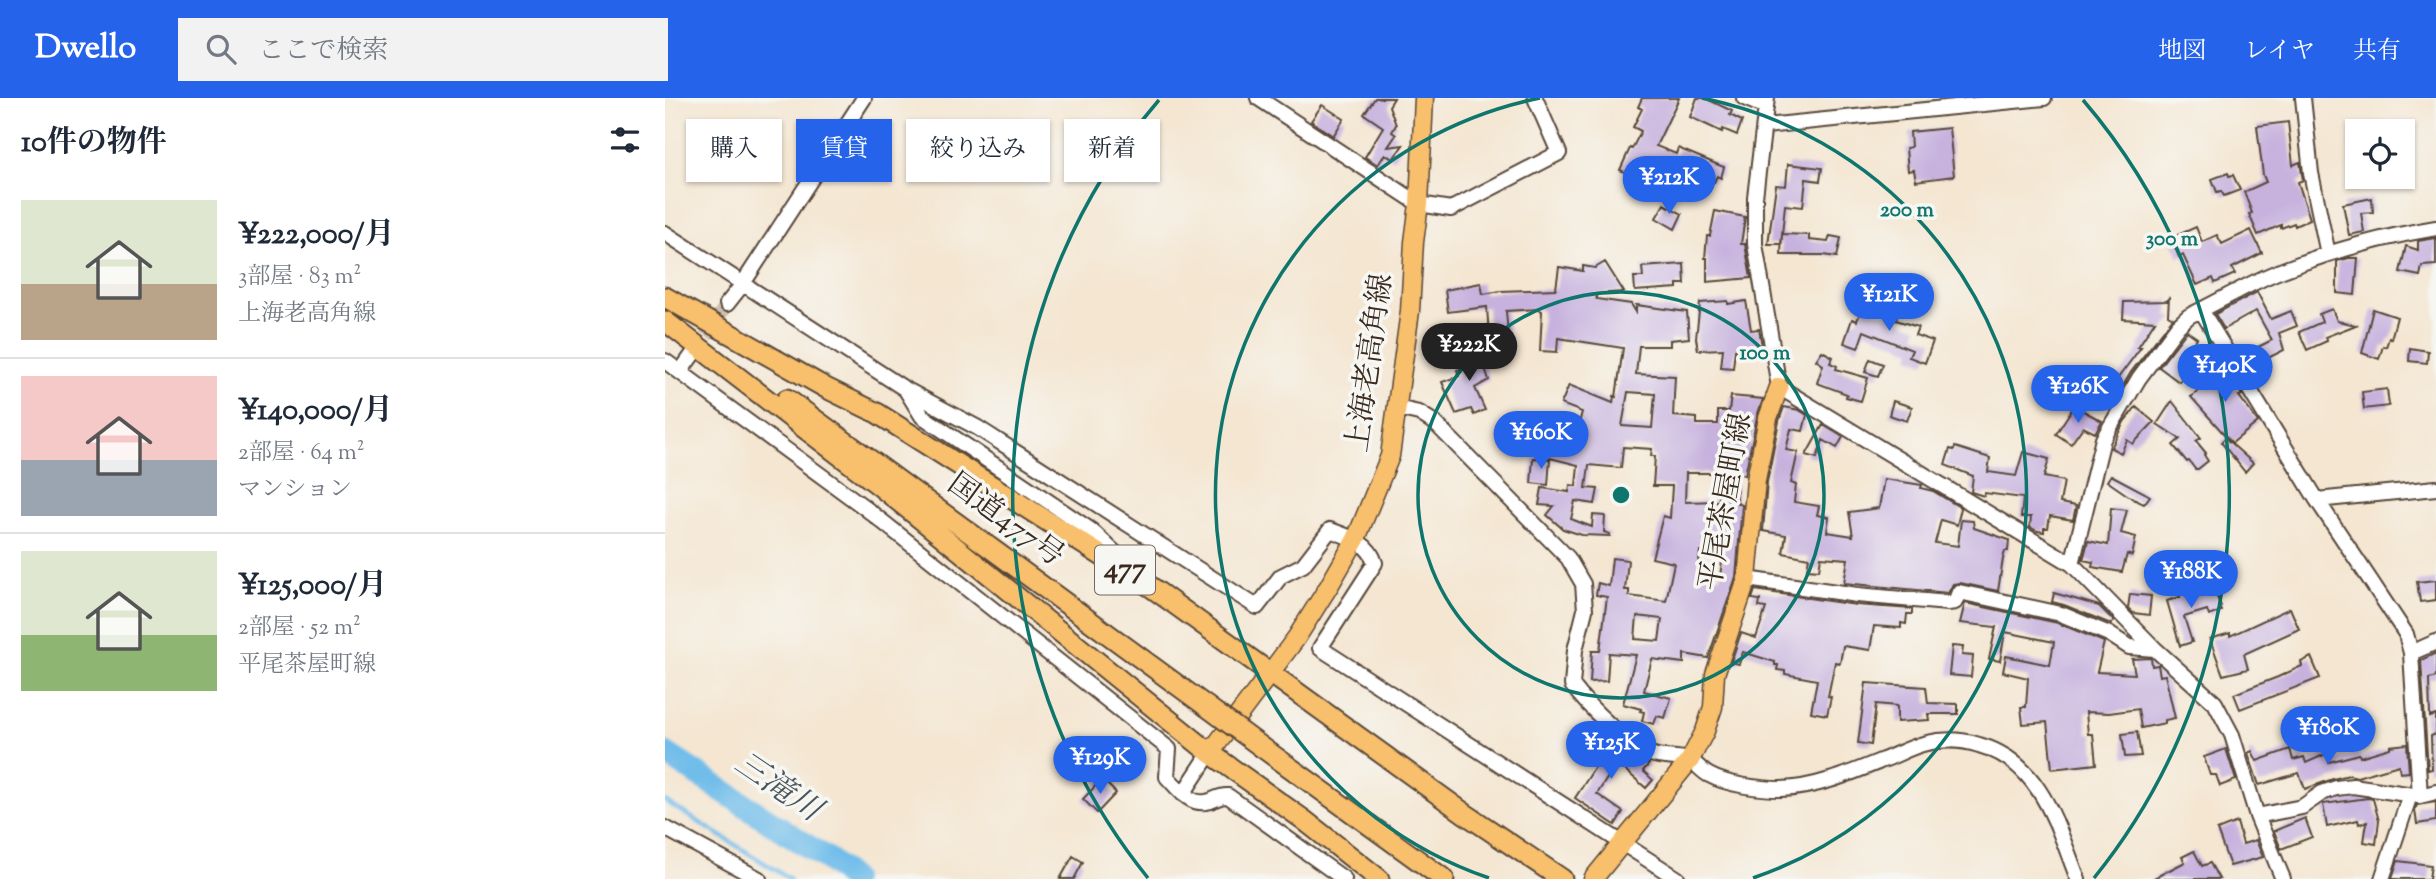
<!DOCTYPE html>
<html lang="ja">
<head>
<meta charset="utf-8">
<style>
  :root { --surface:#fff; --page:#f2f2f3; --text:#1f2937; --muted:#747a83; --line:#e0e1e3; --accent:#2563eb }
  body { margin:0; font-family:"Sorts Mill Goudy","Noto Serif JP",serif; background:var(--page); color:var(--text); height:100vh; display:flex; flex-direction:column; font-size:26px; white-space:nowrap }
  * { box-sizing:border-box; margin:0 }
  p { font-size:23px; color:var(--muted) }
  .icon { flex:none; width:38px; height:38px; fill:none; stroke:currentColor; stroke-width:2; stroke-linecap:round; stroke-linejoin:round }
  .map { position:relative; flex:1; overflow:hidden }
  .sheet { display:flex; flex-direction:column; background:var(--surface); width:665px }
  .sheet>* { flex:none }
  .guide { position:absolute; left:21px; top:21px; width:665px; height:63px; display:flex; gap:14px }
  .buttons { position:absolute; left:1680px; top:21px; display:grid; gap:14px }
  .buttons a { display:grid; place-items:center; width:70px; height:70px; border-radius:0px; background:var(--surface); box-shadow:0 2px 5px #0004; font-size:35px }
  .price { position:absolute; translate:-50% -60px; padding:0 16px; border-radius:24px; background:var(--accent); color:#fff; font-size:23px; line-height:46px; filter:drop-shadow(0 2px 4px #0008) }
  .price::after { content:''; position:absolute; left:50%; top:42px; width:21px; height:16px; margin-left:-10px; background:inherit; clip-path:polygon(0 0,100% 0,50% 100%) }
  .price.selected { background:#222; color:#fff }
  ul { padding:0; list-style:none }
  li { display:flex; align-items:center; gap:21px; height:175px; padding:0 21px }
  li+li { border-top:2px solid var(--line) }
  li span { display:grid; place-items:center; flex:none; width:196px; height:140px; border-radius:0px; color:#555 }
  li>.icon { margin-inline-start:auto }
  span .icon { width:84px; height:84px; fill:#fffc; stroke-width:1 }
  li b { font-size:30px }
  h2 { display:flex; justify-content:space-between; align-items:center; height:84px; padding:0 21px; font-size:30px }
  .pill { padding:0 24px; border-radius:0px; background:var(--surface); box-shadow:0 2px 5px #0004; font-size:24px; line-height:63px }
  .pill.selected { background:var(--accent); color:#fff }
  header { display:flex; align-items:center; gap:42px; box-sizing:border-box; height:98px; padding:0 35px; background:var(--accent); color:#fff }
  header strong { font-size:33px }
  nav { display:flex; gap:38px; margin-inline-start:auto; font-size:24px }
  .search { width:490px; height:63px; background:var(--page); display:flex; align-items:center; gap:18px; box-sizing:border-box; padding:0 24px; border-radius:0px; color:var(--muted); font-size:26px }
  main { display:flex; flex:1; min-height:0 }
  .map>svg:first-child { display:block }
</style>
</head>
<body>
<header>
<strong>Dwello</strong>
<div class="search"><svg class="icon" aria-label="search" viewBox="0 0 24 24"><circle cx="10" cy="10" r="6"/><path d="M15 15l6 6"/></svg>ここで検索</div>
<nav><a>地図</a><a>レイヤ</a><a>共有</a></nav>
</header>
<main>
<section class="sheet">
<h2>10件の物件<svg class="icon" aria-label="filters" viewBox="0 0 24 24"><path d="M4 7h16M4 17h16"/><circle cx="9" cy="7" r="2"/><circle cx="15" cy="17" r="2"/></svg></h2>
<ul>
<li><span style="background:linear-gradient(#dfe7d0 60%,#b9a48a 0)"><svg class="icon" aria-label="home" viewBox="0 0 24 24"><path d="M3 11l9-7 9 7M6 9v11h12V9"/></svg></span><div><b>¥222,000/月</b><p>3部屋 · 83 m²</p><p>上海老高角線</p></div></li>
<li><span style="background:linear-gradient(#f6c9c9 60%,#9aa5b1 0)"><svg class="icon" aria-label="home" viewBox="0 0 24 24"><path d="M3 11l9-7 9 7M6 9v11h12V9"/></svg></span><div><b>¥140,000/月</b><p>2部屋 · 64 m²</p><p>マンション</p></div></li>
<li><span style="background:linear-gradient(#dfe7d0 60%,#8fb573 0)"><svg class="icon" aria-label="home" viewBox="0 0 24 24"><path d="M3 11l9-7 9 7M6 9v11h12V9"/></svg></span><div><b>¥125,000/月</b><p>2部屋 · 52 m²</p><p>平尾茶屋町線</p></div></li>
</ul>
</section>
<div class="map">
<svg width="1771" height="781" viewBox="0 0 1771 781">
  <rect width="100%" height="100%" fill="#f6f6f2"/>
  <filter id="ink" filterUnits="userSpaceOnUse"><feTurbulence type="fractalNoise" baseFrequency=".0143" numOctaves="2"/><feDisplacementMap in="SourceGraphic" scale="14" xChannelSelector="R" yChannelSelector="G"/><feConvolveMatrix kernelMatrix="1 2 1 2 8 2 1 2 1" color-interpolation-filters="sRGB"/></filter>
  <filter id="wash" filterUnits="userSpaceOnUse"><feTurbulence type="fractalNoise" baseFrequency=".00686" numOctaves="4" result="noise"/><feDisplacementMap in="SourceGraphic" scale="28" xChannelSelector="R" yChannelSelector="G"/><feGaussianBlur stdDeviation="1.57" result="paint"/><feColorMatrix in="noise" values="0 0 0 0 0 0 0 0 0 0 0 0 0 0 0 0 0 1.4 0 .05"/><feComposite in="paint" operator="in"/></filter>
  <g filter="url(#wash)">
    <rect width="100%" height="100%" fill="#f4e6d1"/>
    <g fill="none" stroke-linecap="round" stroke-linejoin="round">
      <path stroke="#71bdea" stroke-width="4.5" d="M 0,703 L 125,781"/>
      <path stroke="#71bdea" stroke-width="24" d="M 0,655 L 164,762 L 186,781"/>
    </g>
    <g id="blocks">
      <path fill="#c7b2de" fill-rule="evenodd" d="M 710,0 L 729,0 L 724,8 L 731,27 L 727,34 L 731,37 L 723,49 L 738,47 L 728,61 L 720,56 L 713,67 L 700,59 L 718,29 L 699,16 Z
        M 977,0 L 1014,0 L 991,48 L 1011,56 L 1013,50 L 1056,68 L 1059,69 L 1056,80 L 1052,78 L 1049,84 L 1039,82 L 999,63 L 991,83 L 987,81 L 984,88 L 969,82 L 971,79 L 955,72 L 965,50 L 967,51 L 976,33 L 968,29 L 977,11 L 973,9 Z
        M 1032,0 L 1040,0 L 1067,13 L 1065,17 L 1077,23 L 1072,37 L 1058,31 L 1057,34 L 1025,19 Z
        M 657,7 L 679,21 L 668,38 L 646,23 Z
        M 1623,24 L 1628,67 L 1635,64 L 1638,82 L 1633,84 L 1645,121 L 1630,128 L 1629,125 L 1616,130 L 1616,127 L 1593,137 L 1584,116 L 1587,115 L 1579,94 L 1601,84 L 1598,77 L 1592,28 Z
        M 1284,30 L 1289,78 L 1251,83 L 1249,72 L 1243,73 L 1241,50 L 1246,49 L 1245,34 Z
        M 1123,66 L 1157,70 L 1155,83 L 1141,81 L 1138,109 L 1120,107 L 1116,146 L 1103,146 L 1111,87 L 1121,88 Z
        M 1563,75 L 1564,78 L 1568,77 L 1575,92 L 1559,98 L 1556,93 L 1552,94 L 1547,81 Z
        M 1707,100 L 1708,114 L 1696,115 L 1699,134 L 1684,137 L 1678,106 Z
        M 999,106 L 1017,116 L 1010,131 L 991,120 Z
        M 1050,113 L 1080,119 L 1076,146 L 1080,146 L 1086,180 L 1042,184 L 1042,160 L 1040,160 L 1042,138 L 1045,138 Z
        M 1531,129 L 1537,144 L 1552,137 L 1557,146 L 1586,132 L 1597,155 L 1567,170 L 1570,176 L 1550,185 L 1548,180 L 1532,187 L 1518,157 L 1514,159 L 1506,140 Z
        M 1117,136 L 1144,137 L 1144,142 L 1163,144 L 1165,138 L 1176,140 L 1172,159 L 1159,157 L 1116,157 Z
        M 1771,140 L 1771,167 L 1757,168 L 1755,178 L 1735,174 L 1741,148 L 1753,152 L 1753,143 Z
        M 1684,160 L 1693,160 L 1690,197 L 1672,195 L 1672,163 Z
        M 940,164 L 959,194 L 931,196 L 931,201 L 966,206 L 971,214 L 971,207 L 1022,214 L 1024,240 L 1005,242 L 1005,248 L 974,248 L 971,276 L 1010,278 L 1008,318 L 1032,320 L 1032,326 L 1053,326 L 1053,313 L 1064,313 L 1066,298 L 1098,301 L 1092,318 L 1080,377 L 1071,375 L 1072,405 L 1077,407 L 1071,479 L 1043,560 L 1019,556 L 1019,565 L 987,561 L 979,593 L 1006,600 L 1000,620 L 992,618 L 989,626 L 977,623 L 979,614 L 975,613 L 976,611 L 958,606 L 971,557 L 944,555 L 942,583 L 925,584 L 927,553 L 935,553 L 942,499 L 931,497 L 933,485 L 944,488 L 947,460 L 963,462 L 960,492 L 964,492 L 964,498 L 1001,503 L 1009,465 L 987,460 L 998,418 L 1005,420 L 1007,388 L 988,388 L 990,358 L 986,358 L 987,351 L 958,349 L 956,370 L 924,367 L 921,390 L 933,391 L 930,406 L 910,403 L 906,421 L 927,429 L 928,417 L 940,418 L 939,434 L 945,436 L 945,438 L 917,437 L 898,431 L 882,417 L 889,408 L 874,407 L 877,390 L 904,394 L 905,387 L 911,388 L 913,367 L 877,358 L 883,335 L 910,340 L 917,314 L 896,306 L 904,287 L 948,305 L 949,298 L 951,299 L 958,250 L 893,240 L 892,254 L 875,253 L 877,213 L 873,211 L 841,213 L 843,237 L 824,238 L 822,209 L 783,214 L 780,192 L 816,185 L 818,196 L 836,193 L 891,191 L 894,169 L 918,173 L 918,168 L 930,170 ZM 963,294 L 990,296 L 987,330 L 957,328 ZM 1021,375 L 1053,375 L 1054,403 L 1020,404 ZM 1035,453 L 1058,455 L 1055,479 L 1033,475 ZM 972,518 L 997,521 L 994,543 L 970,541 Z
        M 1019,166 L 1020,186 L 1012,186 L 1012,190 L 970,193 L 969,179 L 978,179 L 977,169 Z
        M 1592,194 L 1606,221 L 1626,213 L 1632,228 L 1614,235 L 1619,252 L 1601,261 L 1603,266 L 1585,275 L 1575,258 L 1607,242 L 1591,213 L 1559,231 L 1550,216 Z
        M 1504,199 L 1503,217 L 1508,220 L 1466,274 L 1449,303 L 1422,287 L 1429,278 L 1447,288 L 1476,249 L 1473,249 L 1490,223 L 1458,221 L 1459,204 L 1502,203 Z
        M 1063,203 L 1063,206 L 1081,203 L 1086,232 L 1094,231 L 1097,248 L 1070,252 L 1068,270 L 1056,269 L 1058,251 L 1033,252 L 1031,240 L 1035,205 Z
        M 1197,210 L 1232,219 L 1231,222 L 1253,229 L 1250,237 L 1268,243 L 1260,265 L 1244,259 L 1247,252 L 1199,233 L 1193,250 L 1179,245 L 1187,221 L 1192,223 Z
        M 1667,211 L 1672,223 L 1691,227 L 1660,239 L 1662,243 L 1642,252 L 1634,234 L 1657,224 L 1654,216 Z
        M 1708,211 L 1732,219 L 1726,241 L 1724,240 L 1721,249 L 1718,248 L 1714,261 L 1697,255 Z
        M 1522,233 L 1532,240 L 1527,247 L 1537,254 L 1514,284 L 1494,269 Z
        M 823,249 L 828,268 L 820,270 L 824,282 L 810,290 L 820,312 L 809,317 L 806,311 L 791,316 L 777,284 L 794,278 L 792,272 L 805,267 L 802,258 Z
        M 1745,250 L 1763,253 L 1762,265 L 1744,263 Z
        M 1157,253 L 1168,259 L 1165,265 L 1172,268 L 1171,271 L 1203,280 L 1196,303 L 1181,299 L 1182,296 L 1152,285 L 1158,267 L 1151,262 Z
        M 1205,261 L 1218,266 L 1213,278 L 1200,274 Z
        M 1555,261 L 1577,297 L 1574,298 L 1593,324 L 1567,345 L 1526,299 L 1553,278 L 1544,268 Z
        M 1722,291 L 1724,308 L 1699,311 L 1697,294 Z
        M 1228,303 L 1247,309 L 1242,323 L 1224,317 Z
        M 1507,303 L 1536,340 L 1531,343 L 1541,355 L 1539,357 L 1543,363 L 1533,371 L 1530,371 L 1524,363 L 1522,364 L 1508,347 L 1515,341 L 1492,326 Z
        M 1409,308 L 1437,323 L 1430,335 L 1418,329 L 1406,346 L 1391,336 Z
        M 1119,309 L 1134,312 L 1142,317 L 1138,333 L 1126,331 L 1121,352 L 1133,354 L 1126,385 L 1131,387 L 1129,404 L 1154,408 L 1152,417 L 1164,419 L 1162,434 L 1188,438 L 1184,414 L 1214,410 L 1219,381 L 1257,387 L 1256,390 L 1268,393 L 1296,410 L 1292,427 L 1276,422 L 1270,445 L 1293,448 L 1296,422 L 1308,423 L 1309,430 L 1344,442 L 1343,453 L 1340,453 L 1338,461 L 1333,493 L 1295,485 L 1288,486 L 1283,495 L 1179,485 L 1183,461 L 1156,459 L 1154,472 L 1142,471 L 1144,460 L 1118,455 L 1121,437 L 1098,433 L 1102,384 L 1114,323 Z
        M 1471,309 L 1489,324 L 1468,346 L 1462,342 L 1456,355 L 1446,350 L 1459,324 Z
        M 1158,327 L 1178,339 L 1172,350 L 1158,342 L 1152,360 L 1141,357 Z
        M 1560,340 L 1588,365 L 1580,374 L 1556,344 Z
        M 1290,349 L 1325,360 L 1323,374 L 1351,378 L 1358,354 L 1384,361 L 1379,379 L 1399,383 L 1395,405 L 1411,408 L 1408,422 L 1385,418 L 1383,430 L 1379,430 L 1379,434 L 1372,433 L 1365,429 L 1366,419 L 1356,419 L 1358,400 L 1320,395 L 1319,398 L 1306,394 L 1308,378 L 1280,367 L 1285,351 L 1289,352 Z
        M 868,360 L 885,361 L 883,387 L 866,385 Z
        M 1446,377 L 1480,395 L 1485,398 L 1479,406 L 1468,401 L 1442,383 Z
        M 1446,410 L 1462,412 L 1456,435 L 1471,439 L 1467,458 L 1462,456 L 1457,474 L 1427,469 L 1428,464 L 1418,462 L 1423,443 L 1443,447 Z
        M 1771,482 L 1771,502 L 1755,504 L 1752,484 Z
        M 1539,489 L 1540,494 L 1548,491 L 1556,508 L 1554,509 L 1556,513 L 1544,518 L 1542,512 L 1519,519 L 1527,544 L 1515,548 L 1502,503 L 1515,499 L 1514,496 Z
        M 1090,492 L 1191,507 L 1247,511 L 1247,516 L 1242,516 L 1241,526 L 1236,525 L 1236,530 L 1209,528 L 1205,552 L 1178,548 L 1175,565 L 1170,564 L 1163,598 L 1166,599 L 1162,617 L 1146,614 L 1152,582 L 1120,576 L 1120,573 L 1112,572 L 1113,567 L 1110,567 L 1110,564 L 1078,554 L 1074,566 L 1066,564 L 1076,535 L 1091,540 L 1101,510 L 1094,509 L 1095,502 L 1087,501 Z
        M 1389,495 L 1434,508 L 1449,523 L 1446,526 L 1399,507 L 1387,504 Z
        M 1465,496 L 1486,498 L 1484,517 L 1468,515 L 1463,510 Z
        M 1300,505 L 1393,525 L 1439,544 L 1432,574 L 1470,576 L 1467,561 L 1486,560 L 1487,568 L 1493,567 L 1495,578 L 1500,577 L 1510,620 L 1500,622 L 1500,625 L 1476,630 L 1473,611 L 1444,615 L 1421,614 L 1423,636 L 1428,636 L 1431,666 L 1387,671 L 1382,624 L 1358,626 L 1356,609 L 1361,609 L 1363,580 L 1338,574 L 1341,558 L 1385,567 L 1389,544 L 1340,534 L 1335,563 L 1324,561 L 1331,529 L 1295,525 Z
        M 1625,510 L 1634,531 L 1579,556 L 1583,571 L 1558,577 L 1545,541 L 1565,535 L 1565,538 Z
        M 1287,548 L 1298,549 L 1297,557 L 1308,558 L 1306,579 L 1284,577 Z
        M 1771,555 L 1771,579 L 1764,581 L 1765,619 L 1771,617 L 1771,636 L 1766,638 L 1767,671 L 1763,672 L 1756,562 Z
        M 1646,559 L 1655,580 L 1575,611 L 1569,596 L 1613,579 L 1637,568 L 1636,564 Z
        M 1201,585 L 1261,589 L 1263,605 L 1293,606 L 1293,616 L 1263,616 L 1264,622 L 1232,624 L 1232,608 L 1211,606 L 1206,647 L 1193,645 Z
        M 1472,634 L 1476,658 L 1460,659 L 1457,636 Z
        M 947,643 L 984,666 L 978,673 L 988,682 L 981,690 L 952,665 L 932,696 L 958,714 L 950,727 L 910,700 L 938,657 L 943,658 Z
        M 1742,646 L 1744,674 L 1735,675 L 1734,667 L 1692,679 L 1684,677 L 1668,681 L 1640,691 L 1634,675 L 1594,687 L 1583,655 L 1587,653 L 1592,663 L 1625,651 L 1628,662 L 1639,659 L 1641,665 L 1661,656 L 1664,664 L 1694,656 L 1695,659 L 1725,650 L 1725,648 Z
        M 1561,651 L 1571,682 L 1555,688 L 1551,677 L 1545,677 L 1539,659 Z
        M 437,681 L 451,695 L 432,715 L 418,701 Z
        M 1703,700 L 1708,701 L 1714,723 L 1711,746 L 1699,744 L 1702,724 L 1694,726 L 1693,722 L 1662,729 L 1658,706 Z
        M 1771,704 L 1771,723 L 1752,726 L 1750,712 L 1752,707 Z
        M 1640,720 L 1647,739 L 1616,751 L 1609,733 Z
        M 1572,724 L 1578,746 L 1591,742 L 1598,759 L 1565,768 L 1552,732 Z
        M 1529,753 L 1537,768 L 1545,765 L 1554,781 L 1487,781 L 1520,764 L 1517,759 Z
        M 408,758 L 418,764 L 409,781 L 395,781 Z
        M 1733,763 L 1766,767 L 1764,781 L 1727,781 Z"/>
    </g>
  </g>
  <g filter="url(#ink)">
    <use href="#blocks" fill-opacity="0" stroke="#574639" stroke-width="2"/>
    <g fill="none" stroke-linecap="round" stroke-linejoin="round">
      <path stroke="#cfc0ad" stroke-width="14" stroke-dasharray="14 7" stroke-linecap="butt" d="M 29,255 L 62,206"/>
      <g stroke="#574639" stroke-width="18">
        <path id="minor" d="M 593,0 L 754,106 L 786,111 L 894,55 L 870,0
          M 1079,0 L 1101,9
          M 1102,0 L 1090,99 L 1090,146 L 1114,289 L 1407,466 L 1490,551 L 1550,605 L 1567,637 L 1592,718 L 1618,781
          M 1638,0 L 1646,75 L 1663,156
          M 1100,28 L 1379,0
          M 0,135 L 240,291 L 313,330 L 592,509 L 616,478 L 638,467 L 665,432 C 684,439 704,444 710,465 L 655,550 L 1013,781
          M 62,206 L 77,187 L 199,0
          M 1536,212 L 1652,402 L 1741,536 L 1746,555 L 1755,698
          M 0,263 L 199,409 L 504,651 L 502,679 C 512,689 524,707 541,704 C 550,703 553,697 563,698 L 679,781
          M 15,274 L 28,256
          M 241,292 L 257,318 L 427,433 L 465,469
          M 732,310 L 754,315 L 770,325 L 903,460 L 918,486 L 920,512 L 910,552 L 907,587 C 925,611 959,643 986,656 C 997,661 1011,658 1023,662 C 1031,664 1036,673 1044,677 C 1062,687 1096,691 1116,691 C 1151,690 1186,675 1218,662 C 1232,657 1247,648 1262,645 C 1279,641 1298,642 1314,647 C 1376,664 1392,728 1413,781
          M 1652,402 L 1771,390
          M 1407,466 L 1438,341 L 1474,280 L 1513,228 L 1524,218 C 1553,204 1581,187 1610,175 C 1663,154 1716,139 1771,130
          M 1082,481 L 1192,497 L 1283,505 L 1290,504 L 1294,494 L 1396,516 L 1444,536 L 1464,549 L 1490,551
          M 1746,555 L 1771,544
          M 518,696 L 545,655
          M 1592,718 L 1637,709 L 1657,695 L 1671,690 L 1688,688 L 1755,698 L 1771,694
          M 0,730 L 94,781
          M 1717,781 L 1745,697"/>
      </g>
      <g stroke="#574639" stroke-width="21">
        <path id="major" d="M 545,655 L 632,539 L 664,488 L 691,441 L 725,358 L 745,213 L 749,144 L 754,106 L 759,0
          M 928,781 L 1025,662 L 1040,633 L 1048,609 L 1050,576 L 1082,481 L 1091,382 L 1103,320 L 1114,289"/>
      </g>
      <g stroke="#574639" stroke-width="23">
        <path id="highway" d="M 0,199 L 161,290 L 212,315 L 486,489 L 799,715 L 897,781
          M 0,223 L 216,389 L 545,655 L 639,722 L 714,781
          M 122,301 L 541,608
          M 598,650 L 779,781"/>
      </g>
      <use href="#minor" stroke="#fff" stroke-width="14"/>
      <use href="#major" stroke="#f8bf6c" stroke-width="18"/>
      <use href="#highway" stroke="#f8bf6c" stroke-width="19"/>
      <g stroke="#574639" stroke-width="23" stroke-linecap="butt">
        <path id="highway-bridge" d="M 541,608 L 598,650"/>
      </g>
      <use href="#highway-bridge" stroke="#f8bf6c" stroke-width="19"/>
    </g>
  </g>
  <g fill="none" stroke="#0f766e" stroke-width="3.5">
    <circle cx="956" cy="397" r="203"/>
    <path d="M824 780A405 405 0 0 1 875 0M1037 0A405 405 0 0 1 1088 780"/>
    <path d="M483 780A608 608 0 0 1 494 2M1418 2A608 608 0 0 1 1429 780"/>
  </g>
  <g text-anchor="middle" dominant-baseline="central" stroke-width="7" stroke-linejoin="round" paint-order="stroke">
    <rect fill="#f6f6f2" stroke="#73675e" stroke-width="2" x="430" y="447.5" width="60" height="49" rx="5"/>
    <g font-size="28" font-weight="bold" fill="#3b2a1e">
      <text x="460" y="472">477</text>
    </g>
    <g font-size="30" fill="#3b2a1e" stroke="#f6f6f2">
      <text transform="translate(706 265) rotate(-82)">上海老高角線</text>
      <text transform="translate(1062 404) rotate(-80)">平尾茶屋町線</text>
      <text transform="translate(340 423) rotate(36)">国道477号</text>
    </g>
    <g font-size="32" font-style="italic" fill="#4b565b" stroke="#f6f6f2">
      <text transform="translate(112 690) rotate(34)">三滝川</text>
    </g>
  </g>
  <circle cx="956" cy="397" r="10" fill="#0f766e" stroke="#f6f6f2" stroke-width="3.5"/>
  <g font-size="21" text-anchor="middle" font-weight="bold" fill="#0f766e" stroke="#f6f6f2" stroke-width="7" stroke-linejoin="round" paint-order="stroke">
    <text x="1242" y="118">200 m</text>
    <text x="1507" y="147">300 m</text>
    <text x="1100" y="261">100 m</text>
  </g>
</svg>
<div class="buttons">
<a><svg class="icon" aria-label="locate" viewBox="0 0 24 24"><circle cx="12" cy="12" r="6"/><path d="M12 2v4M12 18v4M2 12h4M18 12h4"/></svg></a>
</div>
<b class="price" style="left:1004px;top:118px">¥212K</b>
<b class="price" style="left:1224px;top:235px">¥121K</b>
<b class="price selected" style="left:804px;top:285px">¥222K</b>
<b class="price" style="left:1560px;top:306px">¥140K</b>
<b class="price" style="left:1413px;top:327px">¥126K</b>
<b class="price" style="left:876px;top:373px">¥160K</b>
<b class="price" style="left:1526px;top:512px">¥188K</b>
<b class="price" style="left:1663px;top:668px">¥180K</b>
<b class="price" style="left:946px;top:683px">¥125K</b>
<b class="price" style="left:435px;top:698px">¥129K</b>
<div class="guide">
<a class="pill">購入</a>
<a class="pill selected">賃貸</a>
<a class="pill">絞り込み</a>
<a class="pill">新着</a>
</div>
</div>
</main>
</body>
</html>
